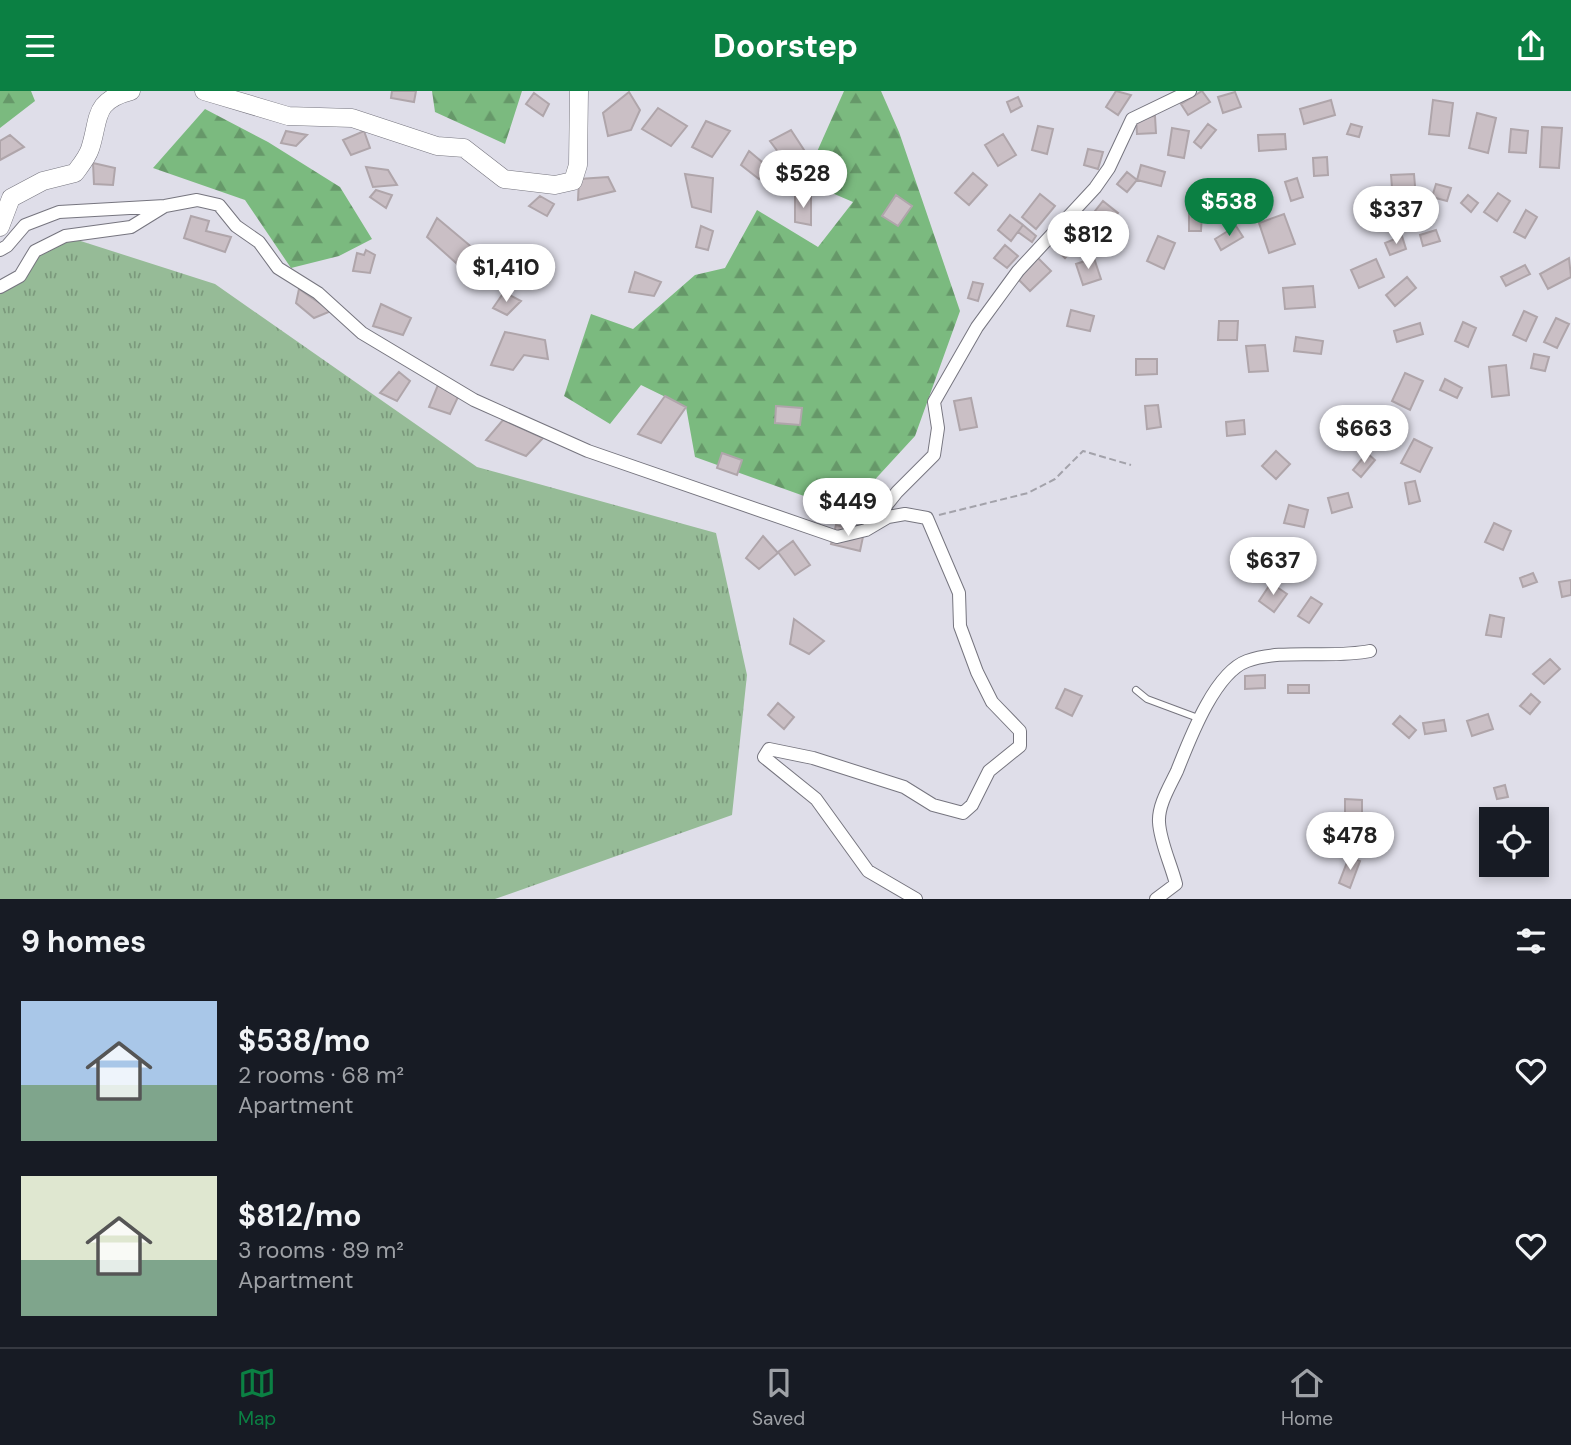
<!DOCTYPE html>
<html lang="en">
<head>
<meta charset="utf-8">
<style>
  :root { --surface:#171b24; --page:#20242c; --text:#f1f3f6; --muted:#9ea1a6; --line:#363941; --accent:#0b8043 }
  body { margin:0; font-family:"DM Sans",sans-serif; background:var(--page); color:var(--text); height:100vh; display:flex; flex-direction:column; font-size:26px; white-space:nowrap }
  * { box-sizing:border-box; margin:0 }
  p { font-size:23px; color:var(--muted) }
  .icon { flex:none; width:38px; height:38px; fill:none; stroke:currentColor; stroke-width:2; stroke-linecap:round; stroke-linejoin:round }
  .map { position:relative; height:808px; overflow:hidden }
  .panel { display:flex; flex-direction:column; background:var(--surface); flex:1 }
  .panel>* { flex:none }
  .fabs { position:absolute; left:1479px; top:716px; display:grid; gap:14px }
  .fabs a { display:grid; place-items:center; width:70px; height:70px; border-radius:0px; background:var(--surface); box-shadow:0 4px 10px #0003; font-size:35px }
  .price { position:absolute; translate:-50% -60px; padding:0 16px; border-radius:24px; background:#fff; color:#222; font-size:23px; line-height:46px; filter:drop-shadow(0 2px 4px #0008) }
  .price::after { content:''; position:absolute; left:50%; top:42px; width:21px; height:16px; margin-left:-10px; background:inherit; clip-path:polygon(0 0,100% 0,50% 100%) }
  .price.on { background:var(--accent); color:#fff }
  ul { padding:0; list-style:none }
  li { display:flex; align-items:center; gap:21px; height:175px; padding:0 21px }
  li span { display:grid; place-items:center; flex:none; width:196px; height:140px; border-radius:0px; color:#555 }
  li>.icon { margin-inline-start:auto }
  span .icon { width:84px; height:84px; fill:#fffc; stroke-width:1 }
  li b { font-size:30px }
  h2 { display:flex; justify-content:space-between; align-items:center; height:84px; padding:0 21px; font-size:30px }
  header { display:flex; justify-content:space-between; align-items:center; height:91px; padding:0 21px; background:var(--accent); color:#fff; font-size:32px; font-weight:700 }
  .menu { display:flex; justify-content:space-around; align-items:center; height:98px; border-top:2px solid var(--line); background:var(--surface); font-size:19px; color:var(--muted) }
  .menu a { display:grid; justify-items:center; gap:4px }
  .menu .on { color:var(--accent) }
  .map>svg:first-child { display:block }
</style>
</head>
<body>
<header><svg class="icon" aria-label="menu" viewBox="0 0 24 24"><path d="M4 6h16M4 12h16M4 18h16"/></svg>Doorstep<svg class="icon" aria-label="share" viewBox="0 0 24 24"><path d="M12 15V3M7 8l5-5 5 5M5 13v7h14v-7"/></svg></header>
<div class="map">
<svg width="1571" height="808" viewBox="0 0 1571 808">
  <defs>
    <pattern id="grass-tufts" width="24" height="20" patternUnits="userSpaceOnUse" patternTransform="scale(1.75)"><rect width="24" height="20" fill="#96bb97"/><path d="M3 7l-1-3M5 7V3M7 7l1-3M15 17l-1-3M17 17v-4M19 17l1-3" fill="none" stroke="#7b997c"/></pattern>
    <pattern id="forest-firs" width="22" height="20" patternUnits="userSpaceOnUse" patternTransform="scale(1.75)"><rect width="22" height="20" fill="#7bba7f"/><path d="M5 1l3.5 6h-7zM16 11l3.5 6h-7z" fill="#669869"/></pattern>
  </defs>
  <rect width="100%" height="100%" fill="#dfdee9"/>
  <path fill="url(#grass-tufts)" d="M 65,145 L 215,193 L 477,376 L 716,442 L 747,584 L 732,724 L 495,808 L 0,808 L 0,193 Z"/>
  <path fill="url(#forest-firs)" d="M 0,0 L 31,0 L 35,10 L 0,37 Z
    M 432,0 L 522,0 L 505,53 L 435,21 Z
    M 844,0 L 881,0 L 899,41 L 960,220 L 915,345 L 846,420 L 695,366 L 686,316 L 641,294 L 610,333 L 564,305 L 591,223 L 633,238 L 695,184 L 725,177 L 757,119 L 818,156 L 853,111 L 804,90 Z
    M 205,18 L 268,51 L 340,96 L 372,148 L 339,165 L 291,177 L 245,109 L 153,77 Z"/>
  <path fill="#cabfc5" stroke="#afa5aa" stroke-width="2" d="M 392,0 L 416,0 L 414,11 L 391,7 Z
    M 1116,0 L 1131,4 L 1118,24 L 1106,16 Z
    M 1202,0 L 1210,11 L 1188,24 L 1181,13 Z
    M 629,1 L 640,19 L 631,39 L 608,45 L 603,22 Z
    M 1235,1 L 1241,16 L 1223,22 L 1218,6 Z
    M 534,2 L 549,13 L 543,25 L 526,13 Z
    M 1018,6 L 1022,15 L 1011,21 L 1007,11 Z
    M 1331,9 L 1335,24 L 1304,33 L 1300,18 Z
    M 1433,9 L 1453,12 L 1449,45 L 1429,43 Z
    M 658,17 L 687,35 L 671,55 L 642,38 Z
    M 1477,22 L 1496,27 L 1488,62 L 1469,57 Z
    M 1155,25 L 1156,42 L 1137,43 L 1136,26 Z
    M 706,30 L 730,40 L 712,66 L 692,56 Z
    M 1208,33 L 1216,39 L 1201,57 L 1194,51 Z
    M 1351,33 L 1362,36 L 1359,46 L 1347,43 Z
    M 1038,35 L 1053,38 L 1047,63 L 1032,59 Z
    M 1542,36 L 1562,37 L 1559,77 L 1540,76 Z
    M 1172,37 L 1189,40 L 1184,67 L 1168,64 Z
    M 1511,38 L 1528,40 L 1526,62 L 1509,61 Z
    M 791,39 L 806,62 L 787,73 L 770,50 Z
    M 286,40 L 307,44 L 296,55 L 281,52 Z
    M 364,40 L 370,57 L 351,64 L 343,49 Z
    M 1003,43 L 1016,64 L 998,75 L 985,54 Z
    M 1285,43 L 1286,58 L 1259,60 L 1258,44 Z
    M 10,44 L 24,56 L 0,69 L 0,50 Z
    M 1088,58 L 1103,61 L 1098,78 L 1084,74 Z
    M 749,60 L 768,76 L 759,88 L 741,74 Z
    M 1327,66 L 1328,84 L 1314,85 L 1313,67 Z
    M 93,72 L 115,77 L 113,94 L 94,93 Z
    M 1141,74 L 1165,81 L 1161,95 L 1137,89 Z
    M 366,76 L 388,79 L 397,94 L 373,96 Z
    M 1127,81 L 1137,89 L 1127,101 L 1117,93 Z
    M 973,82 L 987,94 L 969,114 L 955,102 Z
    M 685,83 L 713,87 L 711,121 L 692,116 Z
    M 1414,83 L 1416,107 L 1393,109 L 1391,84 Z
    M 608,86 L 615,100 L 578,109 L 579,88 Z
    M 1297,87 L 1303,106 L 1291,110 L 1285,91 Z
    M 1436,93 L 1451,97 L 1447,110 L 1432,106 Z
    M 1238,95 L 1244,105 L 1229,115 L 1223,105 Z
    M 376,99 L 392,104 L 386,117 L 370,106 Z
    M 1498,102 L 1510,110 L 1497,130 L 1484,121 Z
    M 1040,103 L 1055,115 L 1036,138 L 1022,126 Z
    M 896,104 L 912,115 L 898,135 L 882,125 Z
    M 1468,104 L 1478,112 L 1471,121 L 1461,112 Z
    M 540,105 L 554,113 L 547,125 L 529,115 Z
    M 795,105 L 811,105 L 811,134 L 795,131 Z
    M 1103,110 L 1118,122 L 1106,137 L 1091,125 Z
    M 1526,119 L 1537,126 L 1525,147 L 1514,141 Z
    M 1189,123 L 1202,123 L 1201,140 L 1189,140 Z
    M 1284,123 L 1295,153 L 1269,162 L 1259,132 Z
    M 1010,124 L 1023,134 L 1011,150 L 998,139 Z
    M 191,125 L 209,130 L 206,140 L 231,146 L 225,161 L 184,147 Z
    M 437,127 L 474,158 L 465,180 L 427,146 Z
    M 1069,131 L 1085,147 L 1065,167 L 1049,152 Z
    M 1023,134 L 1036,145 L 1032,151 L 1018,141 Z
    M 701,135 L 713,140 L 708,159 L 696,156 Z
    M 1236,135 L 1243,146 L 1221,159 L 1215,148 Z
    M 1436,139 L 1440,150 L 1423,155 L 1420,144 Z
    M 1158,145 L 1175,152 L 1164,178 L 1147,170 Z
    M 1402,145 L 1406,158 L 1390,164 L 1385,152 Z
    M 1005,154 L 1018,165 L 1007,177 L 994,167 Z
    M 366,159 L 375,164 L 370,182 L 353,180 L 357,162 L 364,164 Z
    M 1035,164 L 1051,180 L 1030,200 L 1014,184 Z
    M 1094,167 L 1101,188 L 1083,194 L 1076,173 Z
    M 1569,167 L 1571,186 L 1548,198 L 1540,183 Z
    M 1376,168 L 1384,186 L 1359,197 L 1351,179 Z
    M 1525,174 L 1530,183 L 1506,195 L 1501,186 Z
    M 635,181 L 661,191 L 654,205 L 629,201 Z
    M 1407,186 L 1416,197 L 1395,215 L 1386,204 Z
    M 973,191 L 983,193 L 978,210 L 968,207 Z
    M 1313,195 L 1315,216 L 1285,218 L 1283,197 Z
    M 299,198 L 331,220 L 314,227 L 296,212 Z
    M 504,201 L 521,210 L 507,224 L 493,217 Z
    M 381,213 L 411,227 L 403,244 L 373,235 Z
    M 1071,219 L 1094,225 L 1090,240 L 1067,235 Z
    M 1524,220 L 1537,226 L 1526,250 L 1513,244 Z
    M 1556,227 L 1569,233 L 1557,257 L 1544,251 Z
    M 1219,230 L 1238,230 L 1237,249 L 1218,249 Z
    M 1463,231 L 1476,237 L 1468,256 L 1455,250 Z
    M 1420,232 L 1423,243 L 1397,251 L 1394,240 Z
    M 505,241 L 545,249 L 548,268 L 524,264 L 513,279 L 491,274 Z
    M 1296,246 L 1323,250 L 1321,263 L 1294,260 Z
    M 1265,254 L 1268,280 L 1249,281 L 1246,255 Z
    M 1534,263 L 1549,266 L 1545,280 L 1531,277 Z
    M 1136,268 L 1157,268 L 1157,283 L 1136,284 Z
    M 1506,274 L 1509,304 L 1492,306 L 1489,276 Z
    M 399,281 L 410,290 L 397,310 L 380,302 Z
    M 1405,282 L 1423,290 L 1410,319 L 1392,310 Z
    M 1445,288 L 1462,297 L 1457,307 L 1440,299 Z
    M 438,294 L 458,306 L 450,323 L 429,316 Z
    M 665,305 L 686,316 L 661,352 L 638,343 Z
    M 971,307 L 977,336 L 960,339 L 954,310 Z
    M 1158,314 L 1161,336 L 1147,338 L 1145,315 Z
    M 776,315 L 802,317 L 800,334 L 775,332 Z
    M 503,329 L 543,347 L 526,365 L 486,349 Z
    M 1244,329 L 1245,343 L 1227,345 L 1226,331 Z
    M 1414,348 L 1432,357 L 1420,381 L 1401,372 Z
    M 1276,360 L 1290,373 L 1276,388 L 1262,375 Z
    M 722,362 L 742,369 L 737,384 L 717,377 Z
    M 1367,362 L 1375,369 L 1361,386 L 1353,379 Z
    M 1415,390 L 1420,410 L 1409,413 L 1405,392 Z
    M 1348,402 L 1352,416 L 1332,422 L 1328,407 Z
    M 1289,414 L 1308,419 L 1304,436 L 1284,432 Z
    M 1494,432 L 1511,440 L 1503,459 L 1485,451 Z
    M 836,434 L 864,441 L 860,460 L 831,453 Z
    M 763,445 L 778,462 L 759,478 L 746,467 Z
    M 793,450 L 810,474 L 795,484 L 778,461 Z
    M 1533,482 L 1537,491 L 1523,496 L 1520,487 Z
    M 1571,489 L 1571,504 L 1562,506 L 1559,491 Z
    M 1271,492 L 1287,503 L 1274,521 L 1259,510 Z
    M 1311,506 L 1322,513 L 1309,532 L 1298,525 Z
    M 1490,524 L 1504,527 L 1501,546 L 1486,544 Z
    M 794,528 L 824,550 L 809,563 L 790,553 Z
    M 1550,568 L 1560,578 L 1544,593 L 1533,583 Z
    M 1265,584 L 1265,597 L 1245,598 L 1245,585 Z
    M 1288,594 L 1309,594 L 1309,602 L 1288,602 Z
    M 1065,598 L 1082,605 L 1072,625 L 1056,617 Z
    M 1531,603 L 1540,611 L 1530,623 L 1520,615 Z
    M 778,612 L 794,626 L 784,638 L 768,624 Z
    M 1488,623 L 1493,638 L 1472,645 L 1467,630 Z
    M 1400,625 L 1416,639 L 1409,647 L 1393,633 Z
    M 1444,629 L 1446,640 L 1425,643 L 1423,632 Z
    M 1505,694 L 1508,706 L 1497,708 L 1494,697 Z
    M 1345,708 L 1362,709 L 1362,724 L 1345,724 Z
    M 1349,766 L 1360,770 L 1350,797 L 1339,792 Z"/>
  <g fill="none" stroke-linecap="round" stroke-linejoin="round">
    <g stroke="#76757f" stroke-width="8">
      <path id="lane" d="M 1136,599 L 1147,608 L 1198,627"/>
    </g>
    <g stroke="#76757f" stroke-width="14">
      <path id="street" d="M 0,159 L 7,155 L 25,134 L 59,121 L 165,115 L 197,109 L 219,114 L 236,135 L 259,151 L 278,177 L 318,202 L 362,242 L 474,309 L 588,360 L 837,446 L 866,439 L 888,426 L 905,423 L 927,427 L 959,502 L 960,535 L 977,581 L 992,611 L 1020,640 L 1020,655 L 989,680 L 972,714 L 963,722 L 933,714 L 904,696 L 813,667 L 769,658 L 764,666 L 816,708 L 868,780 L 916,808
        M 0,196 L 20,185 L 35,160 L 65,145 L 131,136 L 165,115
        M 873,431 L 897,401 L 934,364 L 938,337 L 934,311 L 977,236 L 1018,180 L 1095,97 L 1109,77 L 1132,28 L 1190,0
        M 1156,808 L 1176,793 C 1171,773 1160,751 1159,731 C 1158,714 1170,695 1177,680 C 1189,650 1214,582 1247,570 C 1282,557 1331,568 1370,560"/>
    </g>
    <g stroke="#76757f" stroke-width="19">
      <path id="secondary" d="M 204,0 L 288,25 L 352,27 L 437,55 L 464,57 L 504,88 L 555,94 L 573,90 L 578,74 L 579,0
        M 0,136 L 11,107 L 43,90 L 75,82 C 80,75 87,67 90,58 C 100,28 92,10 131,0"/>
    </g>
    <path stroke="#a3a2aa" stroke-width="2" stroke-dasharray="7 3.5" stroke-linecap="butt" d="M 939,424 L 1028,402 L 1055,388 L 1083,360 L 1131,374"/>
    <use href="#lane" stroke="#fff" stroke-width="6"/>
    <use href="#street" stroke="#fff" stroke-width="12"/>
    <use href="#secondary" stroke="#fff" stroke-width="18"/>
  </g>
</svg>
<div class="fabs">
<a><svg class="icon" aria-label="locate" viewBox="0 0 24 24"><circle cx="12" cy="12" r="6"/><path d="M12 2v4M12 18v4M2 12h4M18 12h4"/></svg></a>
</div>
<b class="price" style="left:803px;top:119px">$528</b>
<b class="price on" style="left:1229px;top:147px">$538</b>
<b class="price" style="left:1396px;top:155px">$337</b>
<b class="price" style="left:1088px;top:180px">$812</b>
<b class="price" style="left:506px;top:213px">$1,410</b>
<b class="price" style="left:1364px;top:374px">$663</b>
<b class="price" style="left:848px;top:447px">$449</b>
<b class="price" style="left:1273px;top:506px">$637</b>
<b class="price" style="left:1350px;top:781px">$478</b>
</div>
<section class="panel">
<h2>9 homes<svg class="icon" aria-label="filters" viewBox="0 0 24 24"><path d="M4 7h16M4 17h16"/><circle cx="9" cy="7" r="2"/><circle cx="15" cy="17" r="2"/></svg></h2>
<ul>
<li><span style="background:linear-gradient(#a9c7e8 60%,#7fa58c 0)"><svg class="icon" aria-label="home" viewBox="0 0 24 24"><path d="M3 11l9-7 9 7M6 9v11h12V9"/></svg></span><div><b>$538/mo</b><p>2 rooms · 68 m²</p><p>Apartment</p></div><svg class="icon" aria-label="heart" viewBox="0 0 24 24"><path d="M12 20l-8-8c-3-5 5-10 8-4 3-6 11-1 8 4z"/></svg></li>
<li><span style="background:linear-gradient(#dfe7d0 60%,#7fa58c 0)"><svg class="icon" aria-label="home" viewBox="0 0 24 24"><path d="M3 11l9-7 9 7M6 9v11h12V9"/></svg></span><div><b>$812/mo</b><p>3 rooms · 89 m²</p><p>Apartment</p></div><svg class="icon" aria-label="heart" viewBox="0 0 24 24"><path d="M12 20l-8-8c-3-5 5-10 8-4 3-6 11-1 8 4z"/></svg></li>
</ul>
</section>
<nav class="menu">
<a class="on"><svg class="icon" aria-label="map" viewBox="0 0 24 24"><path d="M3 6l6-2 6 2 6-2v14l-6 2-6-2-6 2zM9 4v14M15 6v14"/></svg>Map</a>
<a><svg class="icon" aria-label="saved" viewBox="0 0 24 24"><path d="M7 4h10v16l-5-4-5 4z"/></svg>Saved</a>
<a><svg class="icon" aria-label="home" viewBox="0 0 24 24"><path d="M3 11l9-7 9 7M6 9v11h12V9"/></svg>Home</a>
</nav>
</body>
</html>
